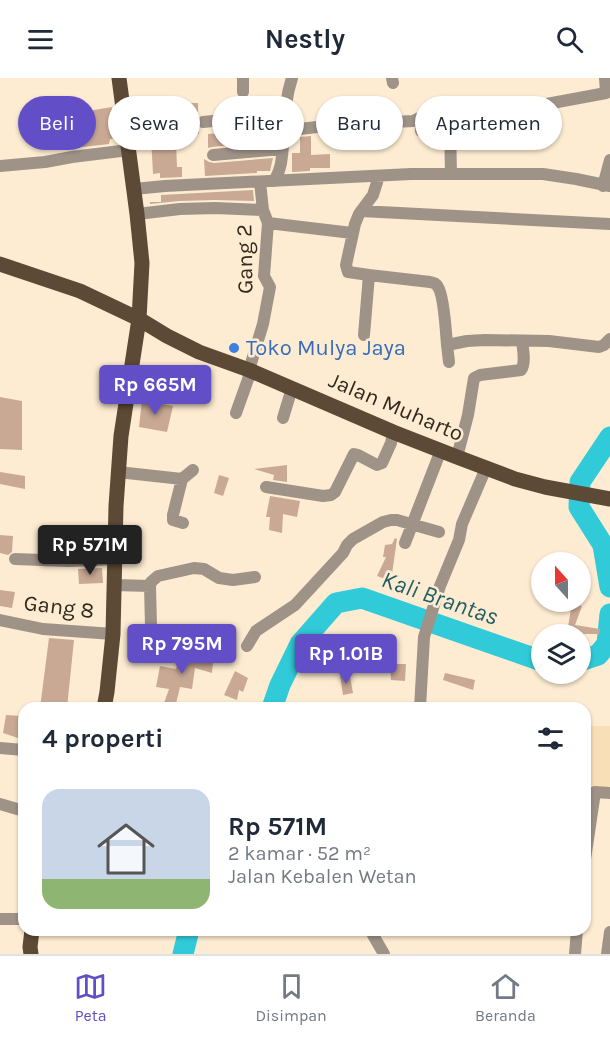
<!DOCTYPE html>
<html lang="id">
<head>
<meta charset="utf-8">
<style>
  :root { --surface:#fff; --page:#f6f6f7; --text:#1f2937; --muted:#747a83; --line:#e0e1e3; --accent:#624fc8 }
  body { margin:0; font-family:Karla,sans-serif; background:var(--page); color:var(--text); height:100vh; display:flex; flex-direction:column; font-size:22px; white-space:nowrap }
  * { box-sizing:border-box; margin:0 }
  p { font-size:20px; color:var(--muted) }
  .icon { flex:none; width:33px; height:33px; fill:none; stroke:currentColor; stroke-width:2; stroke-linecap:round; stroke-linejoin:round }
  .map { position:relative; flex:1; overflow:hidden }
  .sheet { position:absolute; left:18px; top:624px; width:573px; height:234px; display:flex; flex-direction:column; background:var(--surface); border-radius:18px; box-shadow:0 2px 4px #0004 }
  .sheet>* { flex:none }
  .top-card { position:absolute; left:18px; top:18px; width:574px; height:54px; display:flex; gap:12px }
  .needle { width:39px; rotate:339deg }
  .buttons { position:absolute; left:531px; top:474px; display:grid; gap:12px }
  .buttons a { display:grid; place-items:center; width:60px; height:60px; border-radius:50%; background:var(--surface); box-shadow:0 2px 4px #0004; font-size:30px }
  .price { position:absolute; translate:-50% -51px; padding:0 14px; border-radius:6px; background:var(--accent); color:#fff; font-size:20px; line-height:39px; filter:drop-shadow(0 2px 3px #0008) }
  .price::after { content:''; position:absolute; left:50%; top:36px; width:18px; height:14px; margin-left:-9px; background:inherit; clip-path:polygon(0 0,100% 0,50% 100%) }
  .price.on { background:#222; color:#fff }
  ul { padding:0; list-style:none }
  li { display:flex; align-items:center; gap:18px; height:150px; padding:0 24px }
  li+li { border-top:2px solid var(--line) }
  li span { display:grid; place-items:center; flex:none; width:168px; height:120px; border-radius:18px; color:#555 }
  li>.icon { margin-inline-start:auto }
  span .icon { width:72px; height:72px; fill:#fffc; stroke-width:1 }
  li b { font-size:26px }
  h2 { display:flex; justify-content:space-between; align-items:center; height:72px; padding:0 24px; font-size:26px }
  .pill { padding:0 21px; border-radius:27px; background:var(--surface); box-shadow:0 2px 4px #0004; font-size:21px; line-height:54px }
  .pill.on { background:var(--accent); color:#fff }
  header { display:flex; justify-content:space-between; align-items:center; height:78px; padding:0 24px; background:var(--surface); font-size:27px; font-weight:700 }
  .tabs { display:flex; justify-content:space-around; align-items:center; height:84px; border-top:2px solid var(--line); background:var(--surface); font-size:16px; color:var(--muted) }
  .tabs a { display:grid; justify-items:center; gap:3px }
  .tabs .on { color:var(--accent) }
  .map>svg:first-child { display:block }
</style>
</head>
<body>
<header><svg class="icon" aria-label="menu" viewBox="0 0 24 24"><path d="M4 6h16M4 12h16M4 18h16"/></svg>Nestly<svg class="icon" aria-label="search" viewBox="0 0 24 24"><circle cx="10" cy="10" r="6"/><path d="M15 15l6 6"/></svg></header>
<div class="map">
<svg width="610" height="876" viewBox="0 0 610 876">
  <rect width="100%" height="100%" fill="#fdecd2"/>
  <path fill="#f8dfb8" d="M 585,648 L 610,648 L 610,712 L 595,711 L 585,709 Z"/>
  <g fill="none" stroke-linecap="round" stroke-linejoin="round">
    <path stroke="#31cad8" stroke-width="21" d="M 610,359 L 580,404 L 579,429 L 603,467 L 610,509
      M 580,583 L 598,577 L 607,566 L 610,536
      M 272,630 L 280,607 L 300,566 L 336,525 L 362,520 L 542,583
      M 183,876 L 189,852"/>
  </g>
  <path fill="#c9a994" d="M 171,23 L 171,25 L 198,25 L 198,37 L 195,44 L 198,51 L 199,56 L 180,56 L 181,63 L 176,63 L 177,89 L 182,89 L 182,99 L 160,100 L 160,95 L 153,96 L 150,40 L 146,40 L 146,24 Z
    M 112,29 L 110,46 L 114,46 L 113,61 L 110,61 L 109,66 L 74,70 L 42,69 L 46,36 L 76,35 Z
    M 222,55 L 231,55 L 231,57 L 240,57 L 240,66 L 212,69 L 208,70 L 208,56 Z
    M 311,58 L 311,77 L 330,76 L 330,90 L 310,90 L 310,93 L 292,94 L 292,75 L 300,75 L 300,59 Z
    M 273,80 L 270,93 L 257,93 L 257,95 L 205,98 L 204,81 L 209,84 L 214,85 Z
    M 253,112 L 254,123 L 215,122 L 179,123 L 150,126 L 150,124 L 161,124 L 161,117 Z
    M 0,319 L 22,323 L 22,372 L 0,371 Z
    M 142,322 L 173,328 L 167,354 L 139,349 Z
    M 287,387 L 287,404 L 273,402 L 274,397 L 254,391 Z
    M 0,394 L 25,398 L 25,411 L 0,406 Z
    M 219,397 L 229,400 L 223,418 L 214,415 Z
    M 270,418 L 300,423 L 297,439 L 283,436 L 282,455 L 269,452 L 270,439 L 266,439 Z
    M 75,456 L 73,475 L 39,474 L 44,457 L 59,459 L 59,457 Z
    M 0,457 L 13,458 L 12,474 L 8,477 L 0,475 Z
    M 395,460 L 397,461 L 391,503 L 377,498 L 386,479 L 383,479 L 385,467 L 392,466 Z
    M 102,490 L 103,505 L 79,506 L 78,491 Z
    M 0,512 L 15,514 L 12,530 L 0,528 Z
    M 572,526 L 582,528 L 575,547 L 600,551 L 599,556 L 569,556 L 569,554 L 567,554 Z
    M 49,560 L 74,562 L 67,630 L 40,630 Z
    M 330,560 L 345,561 L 344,568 L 346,586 L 327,581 Z
    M 182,569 L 203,575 L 202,582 L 213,584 L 212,595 L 195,590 L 192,611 L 180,609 L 175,630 L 169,630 L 163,628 L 169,611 L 156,609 L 160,588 L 176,591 Z
    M 390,586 L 406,586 L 405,603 L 391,602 Z
    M 235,593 L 248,600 L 243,614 L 239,612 L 237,622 L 224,617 Z
    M 445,595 L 475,602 L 473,612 L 443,602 Z
    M 340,598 L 350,598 L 353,615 L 343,617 Z
    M 6,637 L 22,638 L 18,660 L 3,655 Z"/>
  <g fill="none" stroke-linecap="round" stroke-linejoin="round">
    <path stroke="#9f9388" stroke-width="12" d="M 392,0 L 393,5
      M 243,14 L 243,0
      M 203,44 L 284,36
      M 450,49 L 451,96
      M 283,53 L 334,47 L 413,43 L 421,39 L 421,53 L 450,49 L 450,40 L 509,33 L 606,15 L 605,0
      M 213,77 L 282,71
      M 0,88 L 45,84 L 72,79 L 129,72
      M 274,103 C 277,98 280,91 281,85 C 286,56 282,30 292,0
      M 603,108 L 610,82
      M 134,111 L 165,108 L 411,96 L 543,96 L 576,101 L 610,108
      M 361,133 L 610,146
      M 137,136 L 180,131 L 215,130 L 263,132
      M 268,145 L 352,155
      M 369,197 L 430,204 C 434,205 436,205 438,209 C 444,217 446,255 447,267
      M 364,257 L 369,197 L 348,194 L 346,187 L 355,146 L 359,136 L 373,117 L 379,98
      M 449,284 L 447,267 L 467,263 L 485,262 L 549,263 L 599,269 L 604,267 L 610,261
      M 249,292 L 263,246 L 270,209 L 264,198 L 268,145 L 263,132 L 260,104
      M 236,335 L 251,293
      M 283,340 L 292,310
      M 457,379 L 468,337 L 474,300 L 480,297 L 521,292 C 526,285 523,272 522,263
      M 118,394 L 182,401 L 173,437 L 173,442 L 183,445
      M 182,401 L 193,392
      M 266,409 L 323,418 L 331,417 L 335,414 L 354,376 L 358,377 L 377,387 L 382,385 L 391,365 L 393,354
      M 405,465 L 441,372
      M 15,481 L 69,483 L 115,481
      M 114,507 L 150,508 L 151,549
      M 150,508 L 151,504 L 158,498 L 194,490 L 204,491 L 219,500 L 233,502 L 255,499
      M 0,542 L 43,551 L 113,556
      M 247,568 L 256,553 L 295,527 L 343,475 L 347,467 L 353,461 L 383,444 L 391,442 L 397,442 L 439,454
      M 420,630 L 424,559 L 440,508 L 459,462 L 462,446 L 486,390
      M 0,670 L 24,672
      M 0,726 L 24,733
      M 585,781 L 595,714 L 610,715
      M 0,841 L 24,841
      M 372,852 L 373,857 L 384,876
      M 575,876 L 577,852
      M 607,876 L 610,854"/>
    <path stroke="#5d4a36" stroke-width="15" d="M 0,186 L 80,213 L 139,241 L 167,258 L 199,274 L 249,292 L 393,354 L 457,379 L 515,401 L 545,409 L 610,421
      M 104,630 L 107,614 L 113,556 L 116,428 L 121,358 L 139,241 L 142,185 L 137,136 L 119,0
      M 31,876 L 30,869 L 32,852"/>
  </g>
  <circle fill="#3f7fe0" stroke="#fdecd2" stroke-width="2" cx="234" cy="270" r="6"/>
  <g text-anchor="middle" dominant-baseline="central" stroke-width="5" stroke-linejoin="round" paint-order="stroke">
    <g font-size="22" fill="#31291d" stroke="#fdecd2">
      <text transform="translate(245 181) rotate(-91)">Gang 2</text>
      <text transform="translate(396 329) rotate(23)">Jalan Muharto</text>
      <text transform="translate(59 529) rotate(7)">Gang 8</text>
    </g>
    <g font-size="22" fill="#366cbe" stroke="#fdecd2" text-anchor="start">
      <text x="246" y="270">Toko Mulya Jaya</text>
    </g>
    <g font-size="24" font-style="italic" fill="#245f65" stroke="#fdecd2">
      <text transform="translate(440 520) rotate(19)">Kali Brantas</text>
    </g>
  </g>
</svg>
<div class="buttons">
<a><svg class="needle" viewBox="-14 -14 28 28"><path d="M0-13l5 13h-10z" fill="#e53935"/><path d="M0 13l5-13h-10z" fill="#747a83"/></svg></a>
<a><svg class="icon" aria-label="layers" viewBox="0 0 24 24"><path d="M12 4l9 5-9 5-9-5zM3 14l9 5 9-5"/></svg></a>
</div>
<b class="price" style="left:155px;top:338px">Rp 665M</b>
<b class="price on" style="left:90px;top:498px">Rp 571M</b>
<b class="price" style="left:182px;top:597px">Rp 795M</b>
<b class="price" style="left:346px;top:607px">Rp 1.01B</b>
<div class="top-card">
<a class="pill on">Beli</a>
<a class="pill">Sewa</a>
<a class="pill">Filter</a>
<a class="pill">Baru</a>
<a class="pill">Apartemen</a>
</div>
<section class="sheet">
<h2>4 properti<svg class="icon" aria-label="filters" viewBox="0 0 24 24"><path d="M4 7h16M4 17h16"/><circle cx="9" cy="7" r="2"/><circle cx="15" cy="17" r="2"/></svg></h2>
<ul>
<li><span style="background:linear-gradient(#c9d6e8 75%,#8fb573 0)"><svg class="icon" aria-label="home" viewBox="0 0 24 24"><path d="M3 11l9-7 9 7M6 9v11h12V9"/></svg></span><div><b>Rp 571M</b><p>2 kamar · 52 m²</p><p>Jalan Kebalen Wetan</p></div></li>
</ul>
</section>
</div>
<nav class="tabs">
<a class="on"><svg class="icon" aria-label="map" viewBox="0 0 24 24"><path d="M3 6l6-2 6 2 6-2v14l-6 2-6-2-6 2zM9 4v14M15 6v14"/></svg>Peta</a>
<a><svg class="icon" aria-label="saved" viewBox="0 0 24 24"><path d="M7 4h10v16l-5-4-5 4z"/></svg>Disimpan</a>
<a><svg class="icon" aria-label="home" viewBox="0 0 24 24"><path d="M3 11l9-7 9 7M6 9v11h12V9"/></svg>Beranda</a>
</nav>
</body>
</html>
